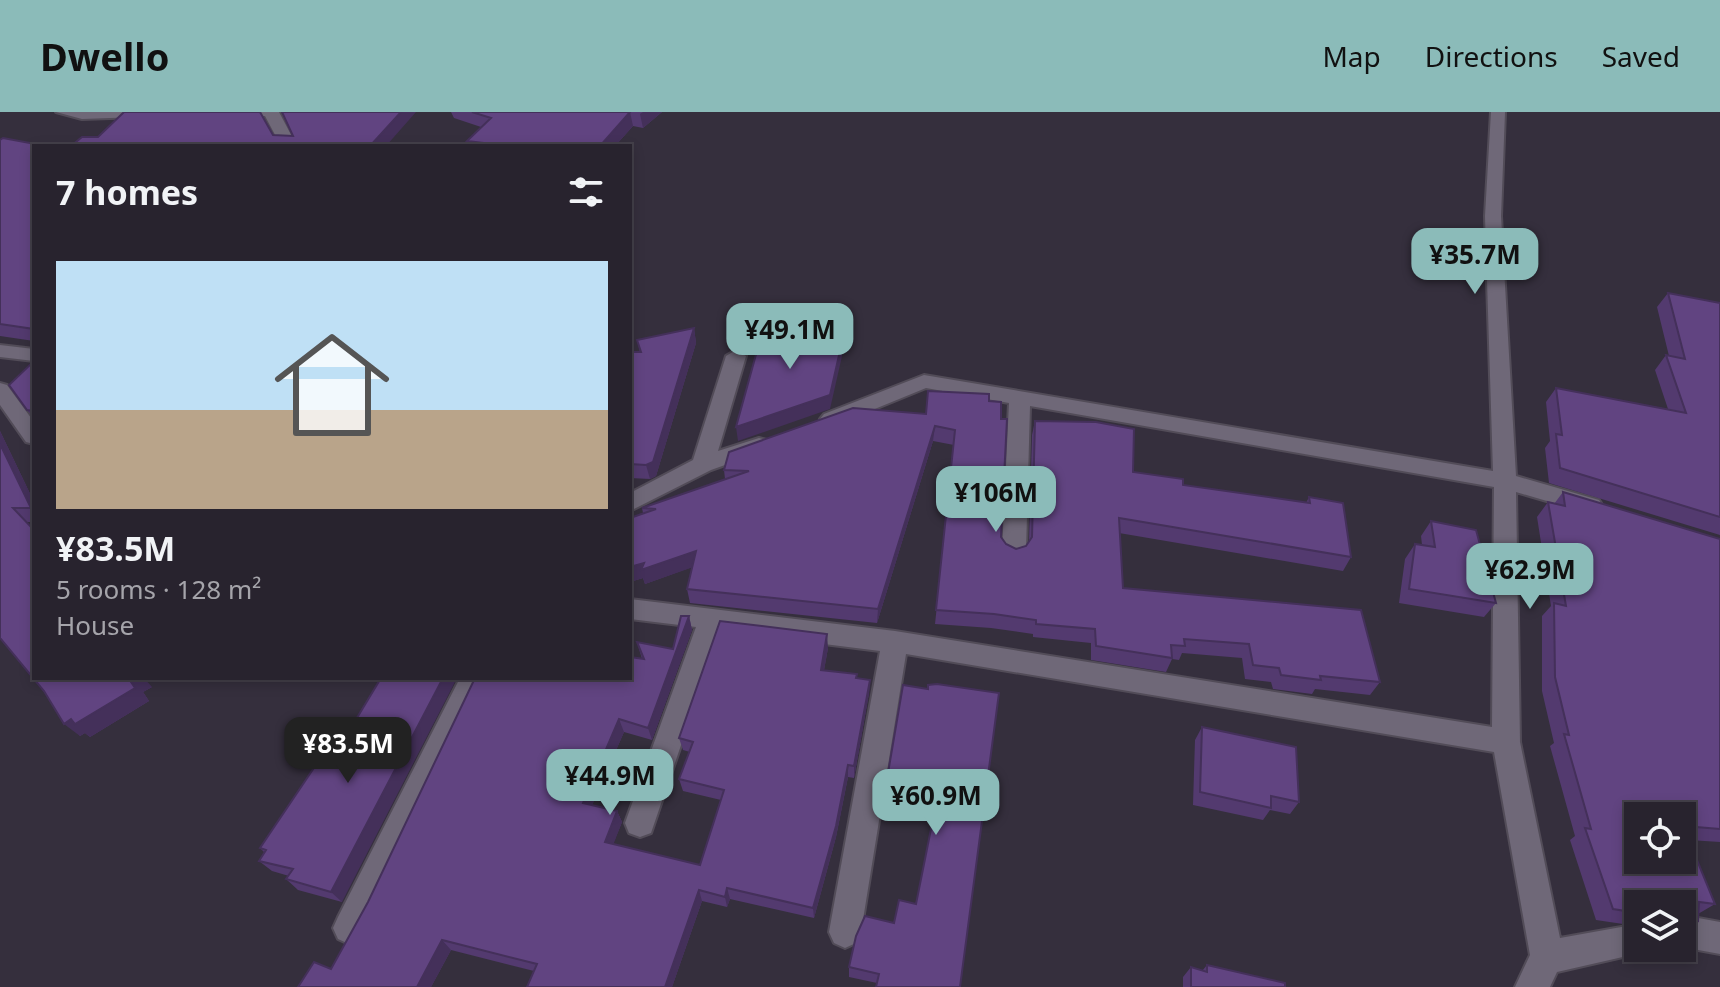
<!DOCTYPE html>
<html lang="en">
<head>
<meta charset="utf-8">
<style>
  :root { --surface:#28232e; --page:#342f3a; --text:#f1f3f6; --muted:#a5a4aa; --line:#44404a; --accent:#8bbbb9 }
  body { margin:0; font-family:"Noto Sans",sans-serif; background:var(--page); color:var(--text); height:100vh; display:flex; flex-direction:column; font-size:30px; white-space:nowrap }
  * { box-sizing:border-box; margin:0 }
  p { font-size:26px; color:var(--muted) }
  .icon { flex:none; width:44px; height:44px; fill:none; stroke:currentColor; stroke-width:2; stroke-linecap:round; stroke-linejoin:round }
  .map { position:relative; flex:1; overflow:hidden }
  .panel { position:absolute; left:32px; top:32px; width:600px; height:536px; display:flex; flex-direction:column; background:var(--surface); border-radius:0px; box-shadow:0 4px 12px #0003,0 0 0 2px var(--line) }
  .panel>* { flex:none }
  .controls { position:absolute; left:1624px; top:690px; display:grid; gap:16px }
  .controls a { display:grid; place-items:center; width:72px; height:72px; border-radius:0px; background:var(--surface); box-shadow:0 4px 12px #0003,0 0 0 2px var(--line); font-size:40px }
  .price { position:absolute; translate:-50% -68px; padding:0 18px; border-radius:16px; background:var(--accent); color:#111; font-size:26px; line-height:52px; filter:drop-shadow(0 2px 4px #0008) }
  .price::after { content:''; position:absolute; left:50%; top:48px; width:24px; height:18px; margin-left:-12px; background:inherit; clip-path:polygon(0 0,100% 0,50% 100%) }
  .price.on { background:#222; color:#fff }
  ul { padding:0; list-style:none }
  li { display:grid; align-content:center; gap:16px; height:424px; padding:0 24px }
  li+li { border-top:2px solid var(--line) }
  li span { display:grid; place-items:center; height:248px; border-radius:0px; color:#555 }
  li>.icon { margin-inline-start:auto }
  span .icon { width:144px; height:144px; fill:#fffc; stroke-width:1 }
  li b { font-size:34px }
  h2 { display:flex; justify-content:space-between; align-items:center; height:96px; padding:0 24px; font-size:34px }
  header { display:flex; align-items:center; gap:48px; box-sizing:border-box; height:112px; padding:0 40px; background:var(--accent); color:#111 }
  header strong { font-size:38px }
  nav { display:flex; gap:44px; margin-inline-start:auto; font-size:28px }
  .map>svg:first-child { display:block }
</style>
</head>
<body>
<header>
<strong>Dwello</strong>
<nav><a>Map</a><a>Directions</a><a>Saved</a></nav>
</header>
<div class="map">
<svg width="1720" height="875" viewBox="0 0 1720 875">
  <rect width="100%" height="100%" fill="#352f3d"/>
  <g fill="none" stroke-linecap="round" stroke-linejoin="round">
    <g stroke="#524c58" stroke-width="4">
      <path id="minor" d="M 56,0 L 174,0 L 167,4 L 82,7 Z
        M 215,0 L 279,0 L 297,34 L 281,34 L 265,4 L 222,4 Z
        M 1491,0 L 1505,0 L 1501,104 L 1516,364 L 1599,388 L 1603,394 L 1599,400 L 1591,402 L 1516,380 L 1520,630 L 1560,826 L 1638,812 L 1638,836 L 1651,836 L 1649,839 L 1557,860 L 1550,875 L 1515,875 L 1530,843 L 1494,640 L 906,542 L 861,820 L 856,831 L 845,836 L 834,831 L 829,820 L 880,539 L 720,519 L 651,721 L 640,725 L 629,721 L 625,711 L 696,515 L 630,507 L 630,487 L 895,519 L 1492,615 L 1494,375 L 1030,294 L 1026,439 L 1022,445 L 1014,448 L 1006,445 L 1002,439 L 1009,291 L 926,276 L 838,312 L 824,312 L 820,307 L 824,302 L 924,263 L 1493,359 L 1485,104 Z
        M 0,233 L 34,237 L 34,249 L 0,245 Z
        M 736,238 L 746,244 L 718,339 L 759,326 L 767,328 L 770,333 L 767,338 L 711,358 L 630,399 L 630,381 L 693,348 L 726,244 Z
        M 0,271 L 7,273 L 34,310 L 34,332 L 26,330 L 0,293 Z
        M 460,566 L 487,566 L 360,827 L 349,832 L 338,827 L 333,816 L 338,805 Z
        M 1682,803 L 1720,810 L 1720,842 L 1682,835 Z"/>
    </g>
    <use href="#minor" fill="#6f6878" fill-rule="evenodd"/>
  </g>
  <path fill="#533a6f" d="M 451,0 L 662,0 L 643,16 L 633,14 L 615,34 L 469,34 L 467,29 L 481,15 L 454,6 Z
    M 0,28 L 34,34 L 34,229 L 0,224 Z
    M 1668,181 L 1720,191 L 1720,423 L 1549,371 L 1545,336 L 1550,329 L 1546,290 L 1556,276 L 1668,297 L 1655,258 L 1666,243 L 1669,244 L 1657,195 Z
    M 694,216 L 696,231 L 656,364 L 650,367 L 630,366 L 630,240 L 640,240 L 637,228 Z
    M 34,249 L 34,306 L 27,298 Z
    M 989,289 L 1001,425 L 1006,432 L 1016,437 L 1026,434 L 1029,429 L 1032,323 L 1035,309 L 1133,360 L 1183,373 L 1306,391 L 1309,385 L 1351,445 L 1343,459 L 1119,421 L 1123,476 L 1380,570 L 1370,583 L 1315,577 L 1312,582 L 1273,577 L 1271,570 L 1245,567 L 1242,546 L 1182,541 L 1179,548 L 1172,547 L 1166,560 L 1091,548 L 1091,531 L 1033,525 L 1033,522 L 991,516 L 935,512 L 954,333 L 933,329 L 877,511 L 690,491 L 687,477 L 692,455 L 645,472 L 643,466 L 630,470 L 630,406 L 643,401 L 642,396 L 725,367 L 724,358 L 926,302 Z
    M 0,319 L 34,390 L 34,410 L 27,410 L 34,566 L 152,575 L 143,580 L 149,589 L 90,625 L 85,621 L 80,624 L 0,526 Z
    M 1563,380 L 1720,427 L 1720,730 L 1689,728 L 1715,792 L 1698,802 L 1698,809 L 1682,818 L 1682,792 L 1638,792 L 1638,810 L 1623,812 L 1596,808 L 1570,728 L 1575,724 L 1550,634 L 1554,631 L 1542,579 L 1542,504 L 1551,494 L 1537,405 L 1548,390 L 1554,392 Z
    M 1431,409 L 1496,491 L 1484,505 L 1399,491 L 1405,447 L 1415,432 L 1422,433 L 1421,424 Z
    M 689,504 L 692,518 L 652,628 L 624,620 L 592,693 L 617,699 L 622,710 L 613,732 L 700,753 L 721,688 L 683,679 L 679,667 L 690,640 L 683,638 L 679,626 L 828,536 L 824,558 L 857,562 L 857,566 L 870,568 L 869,581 L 854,666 L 848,665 L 836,725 L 814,806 L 730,787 L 727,795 L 702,789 L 672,875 L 527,875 L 534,859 L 451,838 L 431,875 L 298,875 L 331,857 L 630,566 L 642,547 L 637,530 L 673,537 Z
    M 937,572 L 960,875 L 877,871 L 849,865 L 849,855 L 916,792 L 938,684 L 888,673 L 888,661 L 928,577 Z
    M 1202,615 L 1299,690 L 1290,702 L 1270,698 L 1263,708 L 1193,693 L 1195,628 Z
    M 343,629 L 342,790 L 298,778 L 286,767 L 289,764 L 272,759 L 259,749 L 265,741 L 260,736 Z
    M 1207,853 L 1285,875 L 1183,875 L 1183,865 L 1191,855 L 1202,859 Z"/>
  <path fill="#44305a" d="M 401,0 L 416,0 L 386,34 L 370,34 Z
    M 630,0 L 633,14 L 615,34 L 600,34 Z
    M 643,0 L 662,0 L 643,16 L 640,2 Z
    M 694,216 L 696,231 L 656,364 L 650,367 L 646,353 Z
    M 842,230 L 842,244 L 830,297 L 738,329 L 736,315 Z
    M 935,314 L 933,329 L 877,511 L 878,497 Z
    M 0,319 L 34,390 L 34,400 L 31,396 L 0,332 Z
    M 696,439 L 699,453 L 645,472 L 643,466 L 630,470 L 630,455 Z
    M 689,504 L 692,518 L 652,628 L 648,616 Z
    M 827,522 L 828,536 L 822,570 L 821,558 Z
    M 131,566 L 144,566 L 152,575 L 143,580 L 149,589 L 90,625 L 85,621 L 80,624 L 64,612 Z
    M 443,566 L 457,566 L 342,790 L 331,780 Z
    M 870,568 L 869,581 L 854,666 L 854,654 Z
    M 619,607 L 624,620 L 588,703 L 583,691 Z
    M 848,653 L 848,665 L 836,725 L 814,806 L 813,796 Z
    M 617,699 L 622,710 L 610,741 L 605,730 Z
    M 727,776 L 730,787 L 727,795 L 725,785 Z
    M 699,778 L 702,789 L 672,875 L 665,875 Z
    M 442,828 L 451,838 L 431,875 L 417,875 Z"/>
  <path fill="#614481" stroke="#44305a" stroke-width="2" fill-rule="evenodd" d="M 124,0 L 260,0 L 273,23 L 293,24 L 282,0 L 401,0 L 370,34 L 71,34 L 82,25 L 98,25 Z
    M 472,0 L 630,0 L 600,34 L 509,34 L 467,29 L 491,6 Z
    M 3,26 L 46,34 L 34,34 L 34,217 L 0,212 L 0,28 Z
    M 1668,181 L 1720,191 L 1720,405 L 1560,356 L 1556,322 L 1562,323 L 1556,276 L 1686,301 L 1666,243 L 1685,247 Z
    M 790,205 L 842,230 L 830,283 L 736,315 L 760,228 Z
    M 694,216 L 653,350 L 646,353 L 630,352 L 630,240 L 641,240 L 637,228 Z
    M 34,249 L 34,299 L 27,298 L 9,273 Z
    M 928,279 L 989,282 L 989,289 L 1001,290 L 1001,307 L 1007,307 L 1001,425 L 1006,432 L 1016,437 L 1026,434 L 1032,425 L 1035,309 L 1096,310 L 1134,317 L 1133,360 L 1183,367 L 1183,373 L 1310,391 L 1309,385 L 1343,391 L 1351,445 L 1119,406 L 1123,476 L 1361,498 L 1380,570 L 1320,564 L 1321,568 L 1281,563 L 1279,556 L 1253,553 L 1249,532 L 1184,527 L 1185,534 L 1171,533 L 1172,546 L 1096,534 L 1095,517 L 1036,512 L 1036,508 L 994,502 L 936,498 L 955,318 L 935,314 L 878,497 L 687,477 L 696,439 L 641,458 L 644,451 L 630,455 L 630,406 L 656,397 L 642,396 L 749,359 L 724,358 L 729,340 L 853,296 L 926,302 Z
    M 0,332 L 31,396 L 13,396 L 34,418 L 34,566 L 131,566 L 129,567 L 135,576 L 75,612 L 71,607 L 64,612 L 44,579 L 0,526 Z
    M 1563,380 L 1720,427 L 1720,717 L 1683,714 L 1715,792 L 1699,790 L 1698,809 L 1682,807 L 1682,792 L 1638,792 L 1638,801 L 1613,797 L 1585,716 L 1591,717 L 1564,622 L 1569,623 L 1555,565 L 1554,491 L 1566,494 L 1548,390 L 1565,394 ZM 1638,704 L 1682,704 L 1682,748 L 1638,748 Z
    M 1431,409 L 1476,418 L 1496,491 L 1409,477 L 1415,432 L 1435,435 Z
    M 681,504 L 689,504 L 648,616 L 619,607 L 583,691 L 617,699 L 605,730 L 700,753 L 724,678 L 679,667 L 693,630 L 679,626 L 720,509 L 827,522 L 821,558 L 857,562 L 856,566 L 870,568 L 854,654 L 848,653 L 836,714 L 813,796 L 727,776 L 725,785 L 699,778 L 665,875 L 527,875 L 537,852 L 442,828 L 417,875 L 298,875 L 314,850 L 331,857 L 368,790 L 475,566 L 630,566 L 630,545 L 644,547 L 637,530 L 673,537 Z
    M 381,566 L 443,566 L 331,780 L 286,767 L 293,757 L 259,749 L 266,738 L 260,736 L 334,626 L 343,629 Z
    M 937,572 L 999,581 L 960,875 L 876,875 L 879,862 L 849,855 L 856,824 L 865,804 L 894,811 L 899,788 L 916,792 L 940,672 L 888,661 L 903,573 L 928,577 L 928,573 Z
    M 1202,615 L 1296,635 L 1299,690 L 1271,684 L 1271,696 L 1200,680 Z
    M 1207,853 L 1285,871 L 1285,875 L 1191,875 L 1191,855 L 1207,860 Z"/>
</svg>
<div class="controls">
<a><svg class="icon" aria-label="locate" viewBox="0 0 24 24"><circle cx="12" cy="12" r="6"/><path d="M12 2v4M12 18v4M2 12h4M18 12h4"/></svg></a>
<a><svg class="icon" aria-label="layers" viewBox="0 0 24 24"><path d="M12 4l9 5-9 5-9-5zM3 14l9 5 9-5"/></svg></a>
</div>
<b class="price" style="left:1475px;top:184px">¥35.7M</b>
<b class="price" style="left:790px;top:259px">¥49.1M</b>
<b class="price" style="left:996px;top:422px">¥106M</b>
<b class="price" style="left:1530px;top:499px">¥62.9M</b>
<b class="price on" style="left:348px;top:673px">¥83.5M</b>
<b class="price" style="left:610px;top:705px">¥44.9M</b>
<b class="price" style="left:936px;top:725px">¥60.9M</b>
<section class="panel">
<h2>7 homes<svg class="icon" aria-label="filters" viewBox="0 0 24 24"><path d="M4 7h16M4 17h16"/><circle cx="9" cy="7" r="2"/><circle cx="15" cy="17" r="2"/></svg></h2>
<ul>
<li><span style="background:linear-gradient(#bfe0f5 60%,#b9a48a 0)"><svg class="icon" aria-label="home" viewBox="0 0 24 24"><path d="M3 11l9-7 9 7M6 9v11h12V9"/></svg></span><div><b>¥83.5M</b><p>5 rooms · 128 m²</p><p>House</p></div></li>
</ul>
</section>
</div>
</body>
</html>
